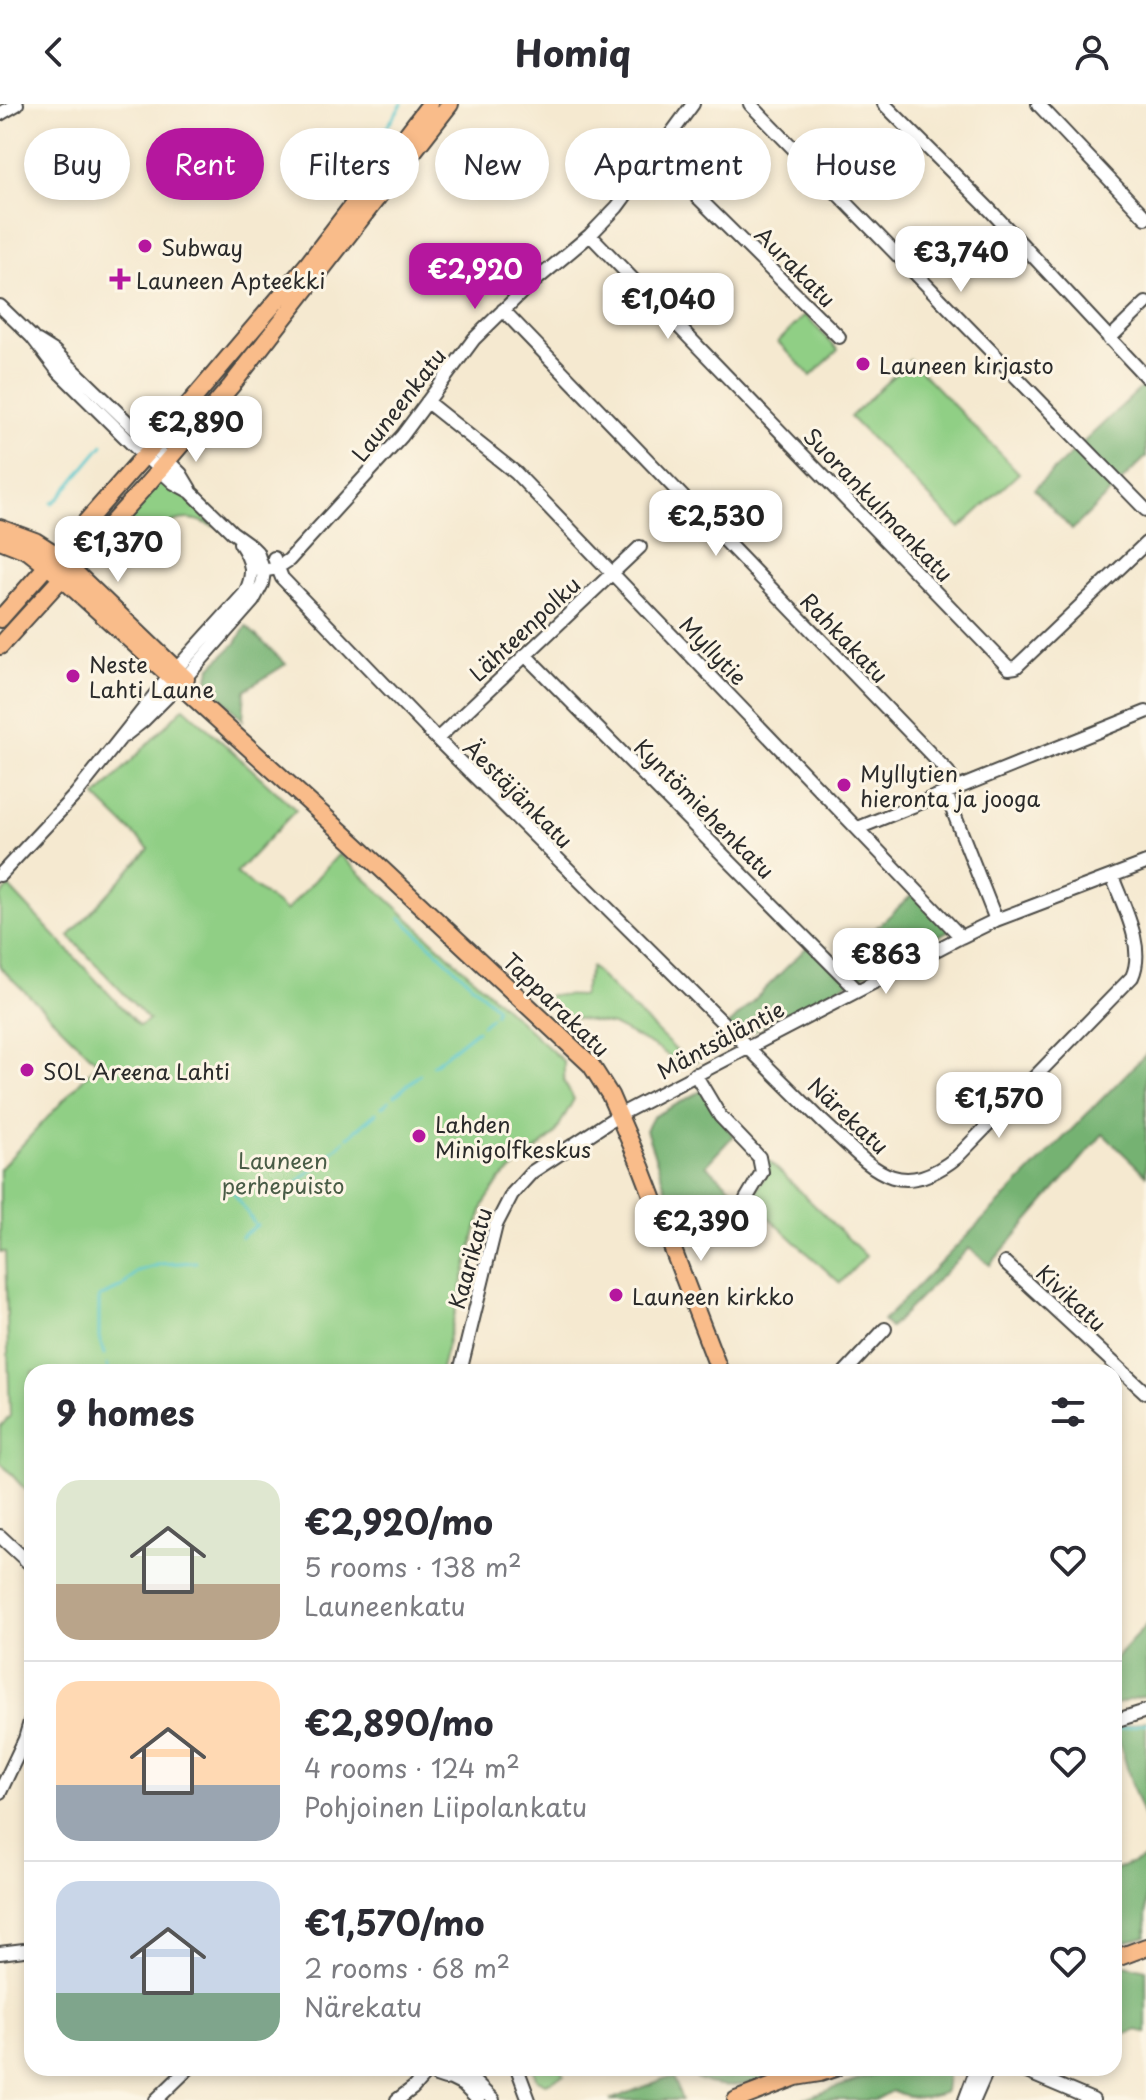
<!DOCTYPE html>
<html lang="en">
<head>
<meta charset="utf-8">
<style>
  :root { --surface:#fff; --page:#f2f2f3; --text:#2b2b33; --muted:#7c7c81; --line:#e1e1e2; --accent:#b5179e }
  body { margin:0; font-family:"Playpen Sans",sans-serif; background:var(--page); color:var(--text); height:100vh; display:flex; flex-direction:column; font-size:30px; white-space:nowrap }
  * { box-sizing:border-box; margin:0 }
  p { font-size:26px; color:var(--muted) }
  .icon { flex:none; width:44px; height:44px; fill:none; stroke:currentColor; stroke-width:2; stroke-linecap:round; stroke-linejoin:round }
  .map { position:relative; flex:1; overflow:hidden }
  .details { position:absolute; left:24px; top:1260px; width:1098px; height:712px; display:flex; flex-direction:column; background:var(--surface); border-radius:24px; box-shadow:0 4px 12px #0003 }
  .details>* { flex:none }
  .hud { position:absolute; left:24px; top:24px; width:1098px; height:72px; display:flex; gap:16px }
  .price { position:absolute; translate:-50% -68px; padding:0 18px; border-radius:16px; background:#fff; color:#222; font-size:26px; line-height:52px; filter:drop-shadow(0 2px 4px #0008) }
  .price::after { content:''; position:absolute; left:50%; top:48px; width:24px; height:18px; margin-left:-12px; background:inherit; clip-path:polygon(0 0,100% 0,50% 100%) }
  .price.active { background:var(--accent); color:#fff }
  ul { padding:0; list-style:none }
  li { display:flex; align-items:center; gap:24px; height:200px; padding:0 32px }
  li+li { border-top:2px solid var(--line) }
  li span { display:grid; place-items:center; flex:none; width:224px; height:160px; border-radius:24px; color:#555 }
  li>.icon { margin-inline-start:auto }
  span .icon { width:96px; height:96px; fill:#fffc; stroke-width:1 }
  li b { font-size:34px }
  h2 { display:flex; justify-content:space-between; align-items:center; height:96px; padding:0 32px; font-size:34px }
  .tag { padding:0 28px; border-radius:36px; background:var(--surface); box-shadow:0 4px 12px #0003; font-size:28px; line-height:72px }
  .tag.active { background:var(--accent); color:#fff }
  header { display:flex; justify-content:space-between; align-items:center; height:104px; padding:0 32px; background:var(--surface); font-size:36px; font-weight:700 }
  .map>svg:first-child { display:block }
</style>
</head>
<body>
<header><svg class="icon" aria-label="back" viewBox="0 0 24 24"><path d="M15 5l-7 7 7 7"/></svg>Homiq<svg class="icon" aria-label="person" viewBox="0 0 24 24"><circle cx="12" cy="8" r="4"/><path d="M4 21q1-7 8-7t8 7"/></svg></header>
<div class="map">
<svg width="1146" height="1996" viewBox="0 0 1146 1996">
  <rect width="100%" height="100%" fill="#fcf5e5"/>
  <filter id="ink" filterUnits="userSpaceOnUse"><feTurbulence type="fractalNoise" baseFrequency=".0125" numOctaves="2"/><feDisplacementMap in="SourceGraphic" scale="16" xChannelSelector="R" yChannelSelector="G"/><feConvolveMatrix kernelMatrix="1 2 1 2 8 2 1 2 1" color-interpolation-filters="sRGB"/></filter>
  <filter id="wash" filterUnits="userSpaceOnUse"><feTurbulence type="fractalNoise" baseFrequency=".006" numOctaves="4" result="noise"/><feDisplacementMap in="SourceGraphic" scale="32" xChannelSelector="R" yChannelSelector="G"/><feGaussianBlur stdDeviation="1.8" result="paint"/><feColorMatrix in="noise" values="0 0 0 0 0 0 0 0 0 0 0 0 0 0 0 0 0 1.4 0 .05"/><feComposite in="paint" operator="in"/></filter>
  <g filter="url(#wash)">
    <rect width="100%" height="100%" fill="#f5e9d0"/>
    <path fill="#90cf85" stroke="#5e7d58" stroke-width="2" d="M 805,211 L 838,246 L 811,272 L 778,238 Z
      M 910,256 L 1019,369 L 960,424 L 850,313 Z
      M 165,379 L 172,380 L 214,422 C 208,421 202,417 196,416 C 162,409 145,444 123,462 L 110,455 L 101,442 L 156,380 Z
      M 184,603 L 296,706 L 236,769 L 286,807 L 339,750 L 564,958 L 564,978 L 574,995 L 554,1031 L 500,1076 L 484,1100 L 476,1126 L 440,1268 L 32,1268 L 32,1393 L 0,1358 L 0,1323 L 10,1312 L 5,1148 L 0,1148 L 0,1065 L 98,959 L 0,863 L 0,793 L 9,783 L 139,922 L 149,916 L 69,832 L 149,745 L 96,693 Z
      M 591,863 L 689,959 L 681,960 L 657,944 L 613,921 L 563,912 L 544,895 L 550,891 L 582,892 Z
      M 763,1051 L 866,1152 L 840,1179 L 751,1097 L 768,1067 Z
      M 532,1964 L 561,1964 L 564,1971 L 546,1979 L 537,1976 Z"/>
    <path fill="#74b272" stroke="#506e4e" stroke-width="2" d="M 1146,279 L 1146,353 L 1072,426 L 1034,385 Z
      M 246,522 L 286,560 L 245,586 L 243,616 L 214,586 L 208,574 L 210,564 L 236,539 Z
      M 913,790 L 950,826 L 690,960 L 810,840 L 834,863 Z
      M 1146,950 L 1146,1071 L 1103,1030 L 990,1161 L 969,1144 L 890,1224 L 883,1217 Z
      M 701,987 L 733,1032 L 706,1061 L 738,1090 L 685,1142 L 646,1026 L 653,1013 Z
      M 1146,1521 L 1146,1591 L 1114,1601 L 1114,1556 Z
      M 1146,1617 L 1146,1719 L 1131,1678 L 1116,1625 Z
      M 1146,1754 L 1146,1832 L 1114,1841 L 1114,1766 Z
      M 1126,1861 L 1146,1866 L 1146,1929 L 1137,1926 L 1114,1935 L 1114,1867 Z
      M 690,1964 L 792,1964 C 760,1977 723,1992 691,1971 Z
      M 892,1964 L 948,1964 L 945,1988 C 926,1996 910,1996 892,1987 L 875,1996 L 801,1996 Z
      M 666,1974 L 674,1974 L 682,1996 L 610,1996 Z"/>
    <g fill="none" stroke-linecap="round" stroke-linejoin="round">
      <path stroke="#58c6cc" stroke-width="3" d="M 380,26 L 387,23 L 402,0
        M 52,399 L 59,394 L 103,341
        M 401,814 L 496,903 L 495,910
        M 482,921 L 491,913
        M 433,961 L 477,926
        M 395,992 L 420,970
        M 382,1003 L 389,997
        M 348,1033 L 376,1009
        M 298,1078 L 344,1037
        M 228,1080 L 256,1122
        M 241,1133 L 257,1121
        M 104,1250 L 99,1234 L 99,1193 L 122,1183 L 137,1167 L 161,1160 L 196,1158
        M 107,1261 L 109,1268
        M 1116,1626 L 1146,1619"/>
    </g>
  </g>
  <g filter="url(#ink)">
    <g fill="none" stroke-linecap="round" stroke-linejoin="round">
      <g stroke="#494844" stroke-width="16">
        <path id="minor" d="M 750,0 L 1146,406
          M 884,0 L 990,106 L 1146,273
          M 1038,0 L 1146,114
          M 0,10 L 17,0
          M 656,52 L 839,233
          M 590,131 L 1009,564 L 1016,563 L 1146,439
          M 0,202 L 32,233 L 58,267 L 132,340 L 174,379 L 191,388 L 232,428 L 250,441 L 257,448 L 264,468 L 262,480 L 253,497 L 178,582 L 143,617 L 124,632
          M 503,206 L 948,668 L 956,683
          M 1109,235 L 1146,199
          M 38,237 L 54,247 L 168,357 L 181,370 L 190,385
          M 427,298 L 516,369 L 961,833
          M 274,454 L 282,474 L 437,635 L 823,1018 C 869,1060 896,1102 957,1053 L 1132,873 C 1146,843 1123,802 1112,772
          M 252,464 C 268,469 276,465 289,456 L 402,332 L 474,235 L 523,187 L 590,131 L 617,103 L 693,0
          M 525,551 L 857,886
          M 437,635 L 640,443
          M 945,687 L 996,816
          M 858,724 L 1146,608
          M 0,771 L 76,690 L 169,573 L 245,489 C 255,469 252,457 240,439
          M 695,970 L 720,1012 L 759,1053 L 762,1068 L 746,1095
          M 1005,1159 L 1146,1289
          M 460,1268 L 496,1121 L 512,1090 L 532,1068 L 619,1011 L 961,833 L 996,816 L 1146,759
          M 845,1268 L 885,1225
          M 0,1432 L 32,1462
          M 1114,1617 L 1146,1607
          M 0,1688 L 25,1635 L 32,1611
          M 0,1849 L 32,1845
          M 431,1964 L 436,1972 L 445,1975 L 454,1971 L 458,1964
          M 460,1964 L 493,1996
          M 517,1964 L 529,1996
          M 1017,1964 L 1093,1996
          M 449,1974 L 463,1981 L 478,1996
          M 156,1996 L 189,1964
          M 397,1996 L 413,1984 L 431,1964
          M 965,1996 L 977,1964
          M 974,1996 L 988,1964"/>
      </g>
      <g stroke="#494844" stroke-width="20">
        <path id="major" d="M 0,424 L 35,437 L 57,451 L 186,575
          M 0,436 L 28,447 L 61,473 L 356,741 L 591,961 L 610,991 L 642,1065 L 720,1268
          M 0,515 L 161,333 L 307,161 L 430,0
          M 0,542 L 149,378 L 231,282 L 450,0
          M 1114,1855 L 1146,1843
          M 736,1996 L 796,1973 L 820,1969 L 835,1964"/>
      </g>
      <use href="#minor" stroke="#fff" stroke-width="12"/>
      <use href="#major" stroke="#f9bc8a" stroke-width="16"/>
    </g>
  </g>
  <g fill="#b5179e" stroke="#fcf5e5" stroke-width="3">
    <circle cx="145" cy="142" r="8"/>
    <path d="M116 163h8v8h8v8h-8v8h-8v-8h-8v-8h8z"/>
    <circle cx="863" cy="260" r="8"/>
    <circle cx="73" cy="572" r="8"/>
    <circle cx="844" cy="681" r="8"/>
    <circle cx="27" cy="966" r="8"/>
    <circle cx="419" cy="1032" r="8"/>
    <circle cx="616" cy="1191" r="8"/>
  </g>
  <g text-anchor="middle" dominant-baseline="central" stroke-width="6" stroke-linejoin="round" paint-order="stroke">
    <g font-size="22" fill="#2b2b2b" stroke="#fcf5e5" text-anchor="start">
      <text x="161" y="142">Subway</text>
      <text x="136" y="175">Launeen Apteekki</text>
      <text x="879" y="260">Launeen kirjasto</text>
      <text x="89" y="559">Neste<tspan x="89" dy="25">Lahti Laune</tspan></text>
      <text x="860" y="668">Myllytien<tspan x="860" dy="25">hieronta ja jooga</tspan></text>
      <text x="43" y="966">SOL Areena Lahti</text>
      <text x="435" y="1019">Lahden<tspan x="435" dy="25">Minigolfkeskus</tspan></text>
      <text x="632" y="1191">Launeen kirkko</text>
    </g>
    <g font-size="22" fill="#2b2b2b" stroke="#fcf5e5">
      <text transform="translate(796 162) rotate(45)">Aurakatu</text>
      <text transform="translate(398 300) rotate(-52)">Launeenkatu</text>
      <text transform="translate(879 400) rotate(46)">Suorankulmankatu</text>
      <text transform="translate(524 524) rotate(-43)">Lähteenpolku</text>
      <text transform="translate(845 533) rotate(46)">Rahkakatu</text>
      <text transform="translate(714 546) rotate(46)">Myllytie</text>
      <text transform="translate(519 689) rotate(45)">Äestäjänkatu</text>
      <text transform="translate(705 704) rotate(45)">Kyntömiehenkatu</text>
      <text transform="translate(557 900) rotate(44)">Tapparakatu</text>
      <text transform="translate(720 935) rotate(-28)">Mäntsäläntie</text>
      <text transform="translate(849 1011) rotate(43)">Närekatu</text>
      <text transform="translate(469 1154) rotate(-74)">Kaarikatu</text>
      <text transform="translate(1072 1193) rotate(43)">Kivikatu</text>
    </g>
    <g font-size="22" fill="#495c46" stroke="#fcf5e5">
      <text x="283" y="1055">Launeen<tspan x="283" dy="25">perhepuisto</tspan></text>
    </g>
  </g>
</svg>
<b class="price" style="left:961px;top:190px">€3,740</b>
<b class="price active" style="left:475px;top:207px">€2,920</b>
<b class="price" style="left:668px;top:237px">€1,040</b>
<b class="price" style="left:196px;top:360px">€2,890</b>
<b class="price" style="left:716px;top:454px">€2,530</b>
<b class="price" style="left:118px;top:480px">€1,370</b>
<b class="price" style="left:886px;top:892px">€863</b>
<b class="price" style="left:999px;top:1036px">€1,570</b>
<b class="price" style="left:701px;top:1159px">€2,390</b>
<div class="hud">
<a class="tag">Buy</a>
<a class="tag active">Rent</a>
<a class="tag">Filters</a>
<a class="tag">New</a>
<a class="tag">Apartment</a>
<a class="tag">House</a>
</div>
<section class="details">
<h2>9 homes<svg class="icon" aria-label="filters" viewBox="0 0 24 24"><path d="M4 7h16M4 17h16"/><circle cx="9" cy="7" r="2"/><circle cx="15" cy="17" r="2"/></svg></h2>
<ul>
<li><span style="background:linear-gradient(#dfe7d0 65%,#b9a48a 0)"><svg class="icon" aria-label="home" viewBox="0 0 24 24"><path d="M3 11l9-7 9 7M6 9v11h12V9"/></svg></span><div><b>€2,920/mo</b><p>5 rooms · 138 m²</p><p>Launeenkatu</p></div><svg class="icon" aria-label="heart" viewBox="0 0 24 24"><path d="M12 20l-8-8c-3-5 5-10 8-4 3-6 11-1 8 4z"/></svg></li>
<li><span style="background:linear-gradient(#ffd9b3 65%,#9aa5b1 0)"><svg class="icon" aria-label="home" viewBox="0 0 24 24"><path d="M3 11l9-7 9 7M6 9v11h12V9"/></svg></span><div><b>€2,890/mo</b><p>4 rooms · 124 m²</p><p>Pohjoinen Liipolankatu</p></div><svg class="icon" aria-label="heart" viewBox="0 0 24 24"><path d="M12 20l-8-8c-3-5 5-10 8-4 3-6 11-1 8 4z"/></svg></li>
<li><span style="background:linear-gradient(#c9d6e8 70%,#7fa58c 0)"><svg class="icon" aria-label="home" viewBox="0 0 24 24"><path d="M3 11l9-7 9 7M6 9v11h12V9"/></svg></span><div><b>€1,570/mo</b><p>2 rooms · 68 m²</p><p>Närekatu</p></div><svg class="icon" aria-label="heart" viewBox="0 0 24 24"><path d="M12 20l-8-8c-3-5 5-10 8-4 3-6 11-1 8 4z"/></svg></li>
</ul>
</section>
</div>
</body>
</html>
